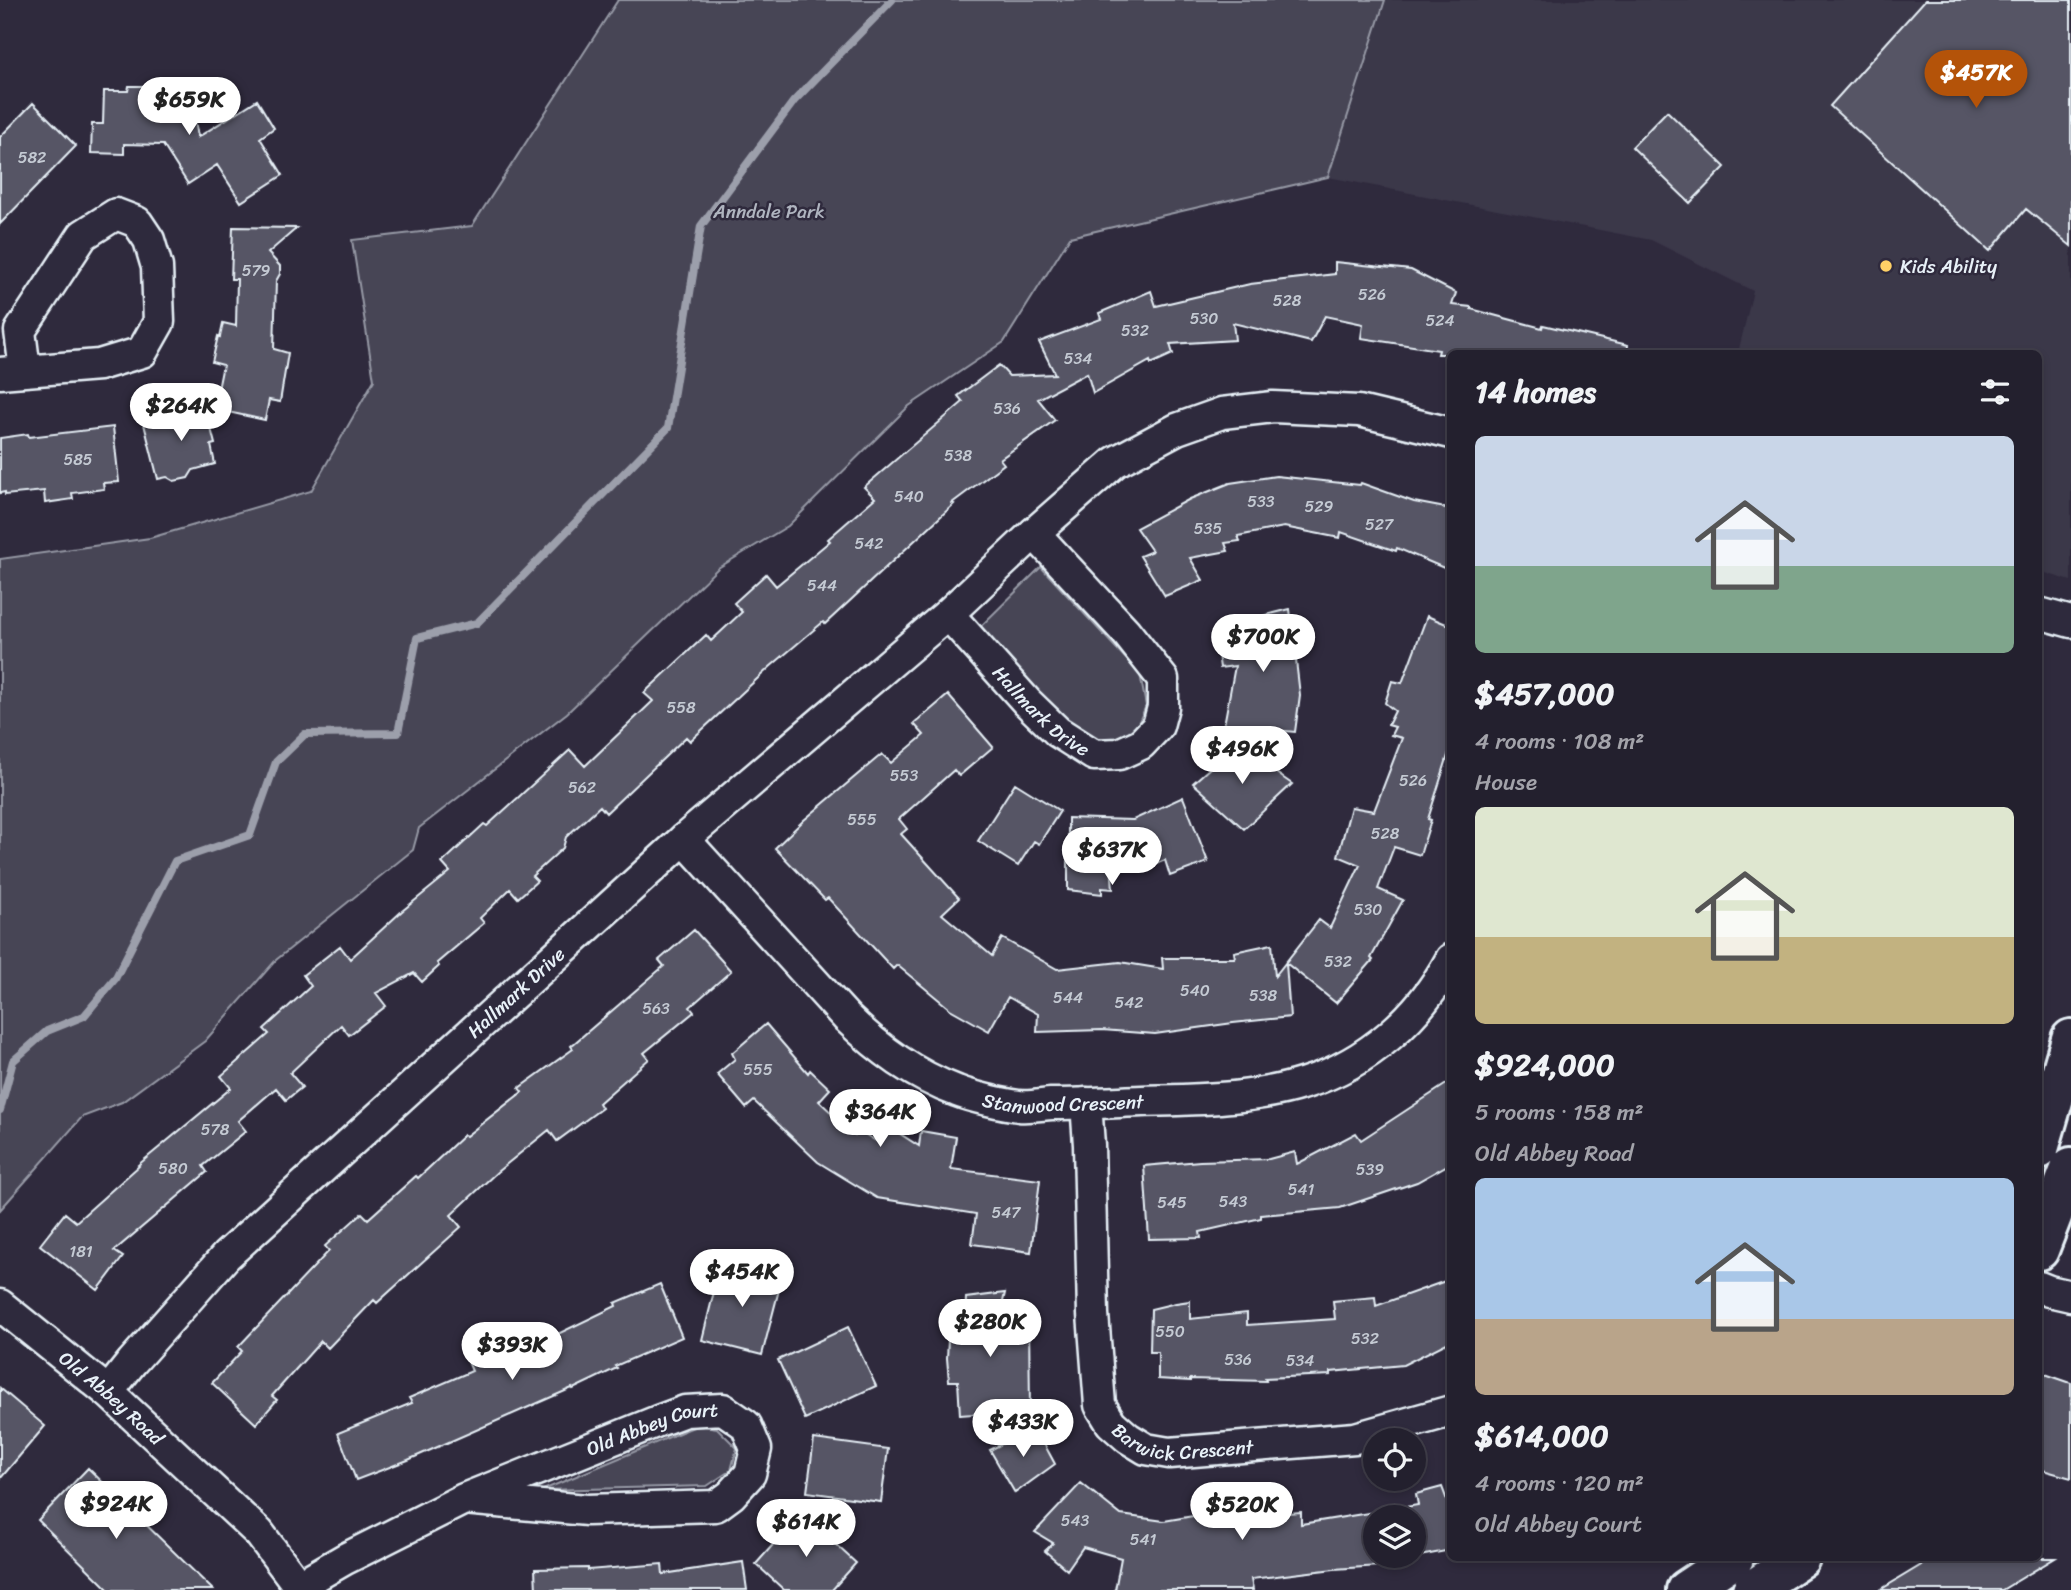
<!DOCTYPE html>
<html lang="en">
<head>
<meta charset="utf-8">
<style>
  :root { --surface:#23202e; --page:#2f2d3a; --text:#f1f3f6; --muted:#a3a3aa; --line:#403e4a; --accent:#b45309 }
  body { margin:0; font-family:Sriracha,sans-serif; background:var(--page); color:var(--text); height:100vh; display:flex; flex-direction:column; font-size:26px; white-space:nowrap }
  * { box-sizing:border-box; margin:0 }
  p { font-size:23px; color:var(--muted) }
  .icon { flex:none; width:38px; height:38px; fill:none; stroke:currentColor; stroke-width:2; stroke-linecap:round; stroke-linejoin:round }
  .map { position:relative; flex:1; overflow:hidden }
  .side { position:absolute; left:1447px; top:350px; width:595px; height:1211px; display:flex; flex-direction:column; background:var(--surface); border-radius:10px; box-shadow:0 4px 10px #0003,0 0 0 2px var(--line) }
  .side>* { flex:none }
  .controls { position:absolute; left:1363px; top:1428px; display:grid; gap:14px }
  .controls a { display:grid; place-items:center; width:63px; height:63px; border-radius:50%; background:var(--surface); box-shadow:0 4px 10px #0003,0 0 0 2px var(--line); font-size:35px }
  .price { position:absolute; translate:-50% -60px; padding:0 16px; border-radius:24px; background:#fff; color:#222; font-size:23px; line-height:46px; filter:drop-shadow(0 2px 4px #0008) }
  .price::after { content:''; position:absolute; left:50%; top:42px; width:21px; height:16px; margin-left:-10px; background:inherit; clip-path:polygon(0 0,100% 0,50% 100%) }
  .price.selected { background:var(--accent); color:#fff }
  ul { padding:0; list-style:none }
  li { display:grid; align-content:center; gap:14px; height:371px; padding:0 28px }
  li span { display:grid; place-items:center; height:217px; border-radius:10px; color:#555 }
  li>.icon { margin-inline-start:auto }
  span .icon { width:126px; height:126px; fill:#fffc; stroke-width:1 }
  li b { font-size:30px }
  h2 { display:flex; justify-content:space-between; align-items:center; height:84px; padding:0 28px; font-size:30px }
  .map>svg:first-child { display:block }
</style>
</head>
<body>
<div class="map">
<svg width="2071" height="1590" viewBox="0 0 2071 1590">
  <rect width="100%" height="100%" fill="#2f2a3d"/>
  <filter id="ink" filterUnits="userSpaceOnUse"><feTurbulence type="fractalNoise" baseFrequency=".0143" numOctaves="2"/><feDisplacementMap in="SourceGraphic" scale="14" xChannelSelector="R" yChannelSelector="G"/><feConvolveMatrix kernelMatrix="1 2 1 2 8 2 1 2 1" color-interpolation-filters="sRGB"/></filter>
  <g filter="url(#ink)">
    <path fill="#3b3749" d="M 1385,0 L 2071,0 L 2071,581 L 2039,571 L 2039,354 L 1738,353 L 1753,291 L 1651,240 L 1328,177 Z"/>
    <path fill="#464455" stroke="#979aa6" stroke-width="2" d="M 618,0 L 1385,0 L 1328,177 L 1070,237 L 1004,342 L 909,406 L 788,526 L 718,568 L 567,713 L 419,828 L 413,850 L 276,960 L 205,1041 L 122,1102 L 82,1117 L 0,1210 L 0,559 L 150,538 L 311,491 L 374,380 L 352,240 L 472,226 Z
      M 1041,567 L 1140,674 L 1146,706 L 1137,726 L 1118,739 L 1092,740 L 1073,729 L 980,627 Z
      M 698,1425 L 717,1428 L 737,1448 L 731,1470 L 707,1486 L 543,1490 Z"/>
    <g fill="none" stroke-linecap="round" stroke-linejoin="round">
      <path stroke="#9c9fab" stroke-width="8" d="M 0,1110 L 13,1061 L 47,1031 L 84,1016 L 115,979 L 175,861 L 250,835 L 276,762 L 305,734 L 398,733 L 417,638 L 477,623 L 668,428 L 701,226 L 794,101 L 892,0"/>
    </g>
    <path fill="#575565" stroke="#e8f1f8" stroke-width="2" fill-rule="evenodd" d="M 1925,0 L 2071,0 L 2071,246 L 2026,209 L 1990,251 L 1830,106 Z
      M 129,86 L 150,86 L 150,95 L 189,88 L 198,137 L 257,100 L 274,128 L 260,138 L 283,175 L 241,202 L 217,165 L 188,184 L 163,145 L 124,144 L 124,154 L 91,153 L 92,124 L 103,124 L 104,91 L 128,91 Z
      M 33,103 L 76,146 L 0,224 L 0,137 Z
      M 1667,111 L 1725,167 L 1690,203 L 1632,147 Z
      M 233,227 L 297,228 L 268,253 L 280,266 L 280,274 L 276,281 L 274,349 L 288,353 L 280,402 L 269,400 L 265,420 L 214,409 L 223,365 L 212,362 L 218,336 L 220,337 L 223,323 L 236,326 L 237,279 L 231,279 Z
      M 1335,262 L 1411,270 L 1456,293 L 1452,305 L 1471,307 L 1471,309 L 1542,328 L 1543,325 L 1628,345 L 1627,354 L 1438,354 L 1439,350 L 1361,338 L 1363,324 L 1325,316 L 1311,342 L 1233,323 L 1235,340 L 1170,344 L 1173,354 L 1151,364 L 1150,361 L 1093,393 L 1087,373 L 1038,399 L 1055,420 L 1000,459 L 1004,464 L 952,503 L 954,504 L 825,624 L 823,622 L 770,667 L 690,741 L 686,737 L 606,813 L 600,806 L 566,837 L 563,848 L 532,876 L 537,881 L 518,898 L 510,889 L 480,918 L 484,923 L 437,963 L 439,966 L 422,982 L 414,973 L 376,993 L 386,1006 L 349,1035 L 341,1025 L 290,1073 L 302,1087 L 286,1100 L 276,1088 L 238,1121 L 246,1131 L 203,1166 L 207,1172 L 114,1251 L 123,1257 L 98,1290 L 40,1245 L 65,1213 L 76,1222 L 139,1166 L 138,1165 L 231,1088 L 221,1076 L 269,1034 L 264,1029 L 311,986 L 303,975 L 340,946 L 350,959 L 402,911 L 450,872 L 442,863 L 484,824 L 487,826 L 570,750 L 585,766 L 653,701 L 644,693 L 706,635 L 711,641 L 742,612 L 734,603 L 766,574 L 776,586 L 830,541 L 828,539 L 875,498 L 864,487 L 963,402 L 958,396 L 999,365 L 1009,376 L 1055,374 L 1039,342 L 1101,319 L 1099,313 L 1151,291 L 1156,306 L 1250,284 L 1335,274 Z
      M 205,405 L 215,444 L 211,445 L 215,464 L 193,470 L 188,478 L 174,481 L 167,477 L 158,479 L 143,420 Z
      M 113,427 L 119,482 L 103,483 L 104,489 L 72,493 L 73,499 L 45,503 L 44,491 L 5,495 L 5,492 L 0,493 L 0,438 L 28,434 L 29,437 Z
      M 1276,476 L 1360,485 L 1361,483 L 1414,502 L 1451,509 L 1451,571 L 1397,548 L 1396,551 L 1341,532 L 1340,538 L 1284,527 L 1238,536 L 1240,541 L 1225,543 L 1228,551 L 1190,558 L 1203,580 L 1165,596 L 1140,556 L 1152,551 L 1136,528 L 1190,499 L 1230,483 Z
      M 1290,609 L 1300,695 L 1295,732 L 1224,725 L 1235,666 L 1220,668 L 1216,640 L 1244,635 L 1243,621 Z
      M 1427,616 L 1451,626 L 1451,746 L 1428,819 L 1431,820 L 1420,855 L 1394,847 L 1378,889 L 1403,900 L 1371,958 L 1373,960 L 1336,1003 L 1286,963 L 1290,1017 L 1233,1023 L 1155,1034 L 1102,1030 L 1037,1032 L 1038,1014 L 1008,997 L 989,1031 L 950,1009 L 897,965 L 893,969 L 828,898 L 825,900 L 775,848 L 804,820 L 882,754 L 891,763 L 924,735 L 914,724 L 948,695 L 993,747 L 959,776 L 954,770 L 899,819 L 907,829 L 901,834 L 959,898 L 942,914 L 992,956 L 1002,938 L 1057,969 L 1120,962 L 1163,969 L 1162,958 L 1235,958 L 1234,952 L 1272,944 L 1275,976 L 1319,920 L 1330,928 L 1360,865 L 1338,856 L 1351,807 L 1374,811 L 1402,738 L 1391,735 L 1395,727 L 1388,725 L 1395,711 L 1385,703 L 1392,681 L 1402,683 Z
      M 1236,745 L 1292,784 L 1244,829 L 1193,783 Z
      M 1015,783 L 1060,811 L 1039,844 L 1034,841 L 1018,866 L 978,841 Z
      M 1183,797 L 1208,862 L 1170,876 L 1165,860 L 1158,863 L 1154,838 L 1110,852 L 1113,889 L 1102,888 L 1102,894 L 1068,890 L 1068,818 L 1133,820 Z
      M 694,930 L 731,971 L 690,1007 L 694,1012 L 644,1053 L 649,1059 L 599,1103 L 602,1108 L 557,1141 L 549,1130 L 497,1172 L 451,1215 L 461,1227 L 377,1303 L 374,1300 L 328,1348 L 321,1341 L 272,1396 L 277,1400 L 256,1424 L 212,1383 L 242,1351 L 238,1347 L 329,1251 L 325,1246 L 362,1213 L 368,1219 L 416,1176 L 418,1178 L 464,1135 L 466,1136 L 522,1092 L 519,1088 L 573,1049 L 571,1046 L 664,966 L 659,960 Z
      M 766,1024 L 808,1073 L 810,1070 L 830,1089 L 819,1101 L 855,1135 L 858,1130 L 876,1141 L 886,1125 L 919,1146 L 921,1131 L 956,1137 L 951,1169 L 1040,1180 L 1031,1252 L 972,1244 L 976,1214 L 877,1198 L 818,1162 L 754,1101 L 746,1108 L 717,1074 L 735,1059 L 732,1053 Z
      M 1451,1081 L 1451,1163 L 1417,1182 L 1340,1208 L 1261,1215 L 1261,1218 L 1200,1232 L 1201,1238 L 1149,1239 L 1144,1166 L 1200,1161 L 1269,1159 L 1295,1152 L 1297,1164 L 1356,1133 L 1361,1140 Z
      M 721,1263 L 782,1278 L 762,1355 L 702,1340 Z
      M 1451,1279 L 1451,1341 L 1403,1365 L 1331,1372 L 1331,1375 L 1265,1378 L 1266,1381 L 1190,1379 L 1190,1381 L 1158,1379 L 1158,1352 L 1150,1352 L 1151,1309 L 1176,1303 L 1190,1301 L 1190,1319 L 1247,1313 L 1247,1325 L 1335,1319 L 1333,1301 L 1375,1297 L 1376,1306 Z
      M 660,1284 L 682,1337 L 615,1366 L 617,1368 L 573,1389 L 572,1388 L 408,1460 L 356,1480 L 338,1433 L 412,1403 L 409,1398 L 472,1371 L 467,1359 L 525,1333 L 531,1347 L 616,1306 L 615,1303 Z
      M 1005,1293 L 999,1319 L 1029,1319 L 1030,1410 L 960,1415 L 958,1381 L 949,1381 L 947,1358 L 949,1322 L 965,1319 L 966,1298 Z
      M 848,1327 L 876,1386 L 805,1419 L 778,1360 Z
      M 2045,1374 L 2071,1383 L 2071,1478 L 2039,1469 L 2039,1392 Z
      M 0,1388 L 45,1426 L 0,1479 Z
      M 1035,1427 L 1055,1464 L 1015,1493 L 990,1450 Z
      M 814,1439 L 888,1449 L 881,1502 L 807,1492 Z
      M 88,1468 L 213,1590 L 109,1590 L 38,1520 Z
      M 1081,1483 L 1121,1515 L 1164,1521 L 1199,1515 L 1243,1514 L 1243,1516 L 1301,1512 L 1301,1524 L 1418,1505 L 1416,1494 L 1442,1487 L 1451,1511 L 1451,1550 L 1394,1561 L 1394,1565 L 1334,1569 L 1251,1579 L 1253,1590 L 1115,1590 L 1121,1558 L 1083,1547 L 1067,1570 L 1045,1551 L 1053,1543 L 1035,1532 ZM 1376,1517 L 1414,1517 L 1414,1556 L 1376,1556 Z
      M 801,1513 L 856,1563 L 832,1590 L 784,1590 L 756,1564 Z
      M 1933,1558 L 2055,1558 L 2002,1590 L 1880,1590 Z
      M 743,1562 L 747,1590 L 536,1590 L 535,1569 L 588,1568 L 588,1570 L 662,1564 L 663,1574 Z"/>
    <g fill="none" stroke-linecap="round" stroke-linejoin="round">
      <g stroke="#e8f1f8" stroke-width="35">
        <g id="street">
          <path d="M 0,373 L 99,365 L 142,352 L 159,322 L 157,267 L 149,240 L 137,222 L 116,214 L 83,235 L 20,331 L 25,370"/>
          <path d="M 2039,613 L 2071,622"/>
          <path id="s1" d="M 948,614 L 1027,702 L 1058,732 L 1094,755 L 1119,754 L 1141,744 L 1158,726 L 1163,707 L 1163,679 L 1126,632 L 1034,533"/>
          <path id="s2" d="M 684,839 L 847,1018 C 880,1050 914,1075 957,1091 C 972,1097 1003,1104 1019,1106 C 1029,1107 1040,1105 1051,1104 C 1074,1104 1097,1103 1120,1102 C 1181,1099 1246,1102 1305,1083 C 1368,1063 1420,1017 1451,959"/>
          <path id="s3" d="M 1086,1103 L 1089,1145 L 1093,1314 L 1100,1405 L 1111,1423 L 1128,1438 L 1146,1449 L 1169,1453 L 1355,1438 L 1451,1411"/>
          <path d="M 2039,1287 L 2049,1291 L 2071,1296"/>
          <path id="s4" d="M 0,1305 L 108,1392 L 259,1533 L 302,1590"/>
          <path id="s5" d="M 108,1392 L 132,1362 L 226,1256 L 684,839 L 948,614 L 1034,533 L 1115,462 L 1177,429 L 1222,413 L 1273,407 L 1359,411 L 1451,433"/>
          <path id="s6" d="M 300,1585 L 345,1559 L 464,1499 L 658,1421 L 685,1411 L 723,1409 L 746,1425 L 756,1449 L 750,1474 L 731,1495 L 716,1506 L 587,1510 L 464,1499"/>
        </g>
      </g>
      <g stroke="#e8f1f8" stroke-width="44">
        <path id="secondary" d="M 2039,1149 L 2071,1039
          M 2039,1250 L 2071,1167
          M 1686,1590 L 1734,1558
          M 1752,1590 L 1800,1558"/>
      </g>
      <use href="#street" stroke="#2f2a3d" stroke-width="30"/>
      <use href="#secondary" stroke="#2f2a3d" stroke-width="38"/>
    </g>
  </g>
  <circle fill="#ffd166" stroke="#2f2a3d" stroke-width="2.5" cx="1886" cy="266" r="7"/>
  <g text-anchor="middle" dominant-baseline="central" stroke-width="5" stroke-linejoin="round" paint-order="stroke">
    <g font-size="16" fill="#c4cad3">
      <text x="32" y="157">582</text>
      <text x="256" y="270">579</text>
      <text x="1372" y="294">526</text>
      <text x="1287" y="300">528</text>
      <text x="1204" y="318">530</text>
      <text x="1440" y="320">524</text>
      <text x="1135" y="330">532</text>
      <text x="1078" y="358">534</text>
      <text x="1007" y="408">536</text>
      <text x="958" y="455">538</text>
      <text x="78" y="459">585</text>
      <text x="909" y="496">540</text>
      <text x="1261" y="501">533</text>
      <text x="1319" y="506">529</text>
      <text x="1379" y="524">527</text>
      <text x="1208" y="528">535</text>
      <text x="869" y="543">542</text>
      <text x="822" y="585">544</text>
      <text x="681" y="707">558</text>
      <text x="904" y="775">553</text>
      <text x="1413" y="780">526</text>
      <text x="582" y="787">562</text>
      <text x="862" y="819">555</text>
      <text x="1385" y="833">528</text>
      <text x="1368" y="909">530</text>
      <text x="1338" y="961">532</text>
      <text x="1195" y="990">540</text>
      <text x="1263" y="995">538</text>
      <text x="1068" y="997">544</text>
      <text x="1129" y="1002">542</text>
      <text x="656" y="1008">563</text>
      <text x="758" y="1069">555</text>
      <text x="215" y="1129">578</text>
      <text x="173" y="1168">580</text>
      <text x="1370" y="1169">539</text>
      <text x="1301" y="1189">541</text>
      <text x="1233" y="1201">543</text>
      <text x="1172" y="1202">545</text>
      <text x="1006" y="1212">547</text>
      <text x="81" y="1251">181</text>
      <text x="1170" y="1331">550</text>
      <text x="1365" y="1338">532</text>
      <text x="1238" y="1359">536</text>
      <text x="1300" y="1360">534</text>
      <text x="1075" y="1520">543</text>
      <text x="1143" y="1539">541</text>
    </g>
    <g font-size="19" fill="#afb4bf" stroke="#2f2a3d">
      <text x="769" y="211">Anndale Park</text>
    </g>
    <g font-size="19" fill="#e8f1f8" stroke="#2f2a3d" text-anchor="start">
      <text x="1900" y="266">Kids Ability</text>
    </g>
    <g font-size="19" fill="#e8f1f8" stroke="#2f2a3d">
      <text stroke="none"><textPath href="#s1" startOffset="135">Hallmark Drive</textPath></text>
      <text stroke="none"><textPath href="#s5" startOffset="572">Hallmark Drive</textPath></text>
      <text stroke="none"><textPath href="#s2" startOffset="483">Stanwood Crescent</textPath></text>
      <text stroke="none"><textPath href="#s4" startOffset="145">Old Abbey Road</textPath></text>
      <text stroke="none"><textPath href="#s6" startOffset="387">Old Abbey Court</textPath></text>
      <text stroke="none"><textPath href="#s3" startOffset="402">Barwick Crescent</textPath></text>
    </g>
  </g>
</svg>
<div class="controls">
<a><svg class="icon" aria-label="locate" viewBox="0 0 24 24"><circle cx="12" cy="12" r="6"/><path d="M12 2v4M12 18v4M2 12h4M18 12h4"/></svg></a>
<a><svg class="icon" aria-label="layers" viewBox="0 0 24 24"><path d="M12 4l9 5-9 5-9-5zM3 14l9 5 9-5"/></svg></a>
</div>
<b class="price selected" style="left:1976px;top:110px">$457K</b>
<b class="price" style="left:189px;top:137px">$659K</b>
<b class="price" style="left:181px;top:443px">$264K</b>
<b class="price" style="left:1263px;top:674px">$700K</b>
<b class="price" style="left:1242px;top:786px">$496K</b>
<b class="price" style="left:1112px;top:887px">$637K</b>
<b class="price" style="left:880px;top:1149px">$364K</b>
<b class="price" style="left:742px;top:1309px">$454K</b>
<b class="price" style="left:990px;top:1359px">$280K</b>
<b class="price" style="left:512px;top:1382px">$393K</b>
<b class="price" style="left:1023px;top:1459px">$433K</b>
<b class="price" style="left:116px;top:1541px">$924K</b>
<b class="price" style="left:1242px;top:1542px">$520K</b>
<b class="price" style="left:806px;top:1559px">$614K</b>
<section class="side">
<h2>14 homes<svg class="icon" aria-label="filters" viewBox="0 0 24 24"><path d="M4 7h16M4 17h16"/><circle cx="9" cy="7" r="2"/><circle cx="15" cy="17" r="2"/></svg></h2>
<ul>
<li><span style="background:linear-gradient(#c9d6e8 60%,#7fa58c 0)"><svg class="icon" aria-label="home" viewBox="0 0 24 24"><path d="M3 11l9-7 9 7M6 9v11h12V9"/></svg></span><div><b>$457,000</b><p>4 rooms · 108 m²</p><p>House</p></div></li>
<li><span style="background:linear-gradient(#dfe7d0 60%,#c2b280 0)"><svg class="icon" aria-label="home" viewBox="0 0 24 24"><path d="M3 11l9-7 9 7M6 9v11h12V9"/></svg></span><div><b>$924,000</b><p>5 rooms · 158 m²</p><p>Old Abbey Road</p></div></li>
<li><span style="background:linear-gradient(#a9c7e8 65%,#b9a48a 0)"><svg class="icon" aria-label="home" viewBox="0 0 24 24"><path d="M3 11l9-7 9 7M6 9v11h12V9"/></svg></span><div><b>$614,000</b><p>4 rooms · 120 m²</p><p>Old Abbey Court</p></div></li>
</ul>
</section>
</div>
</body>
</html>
